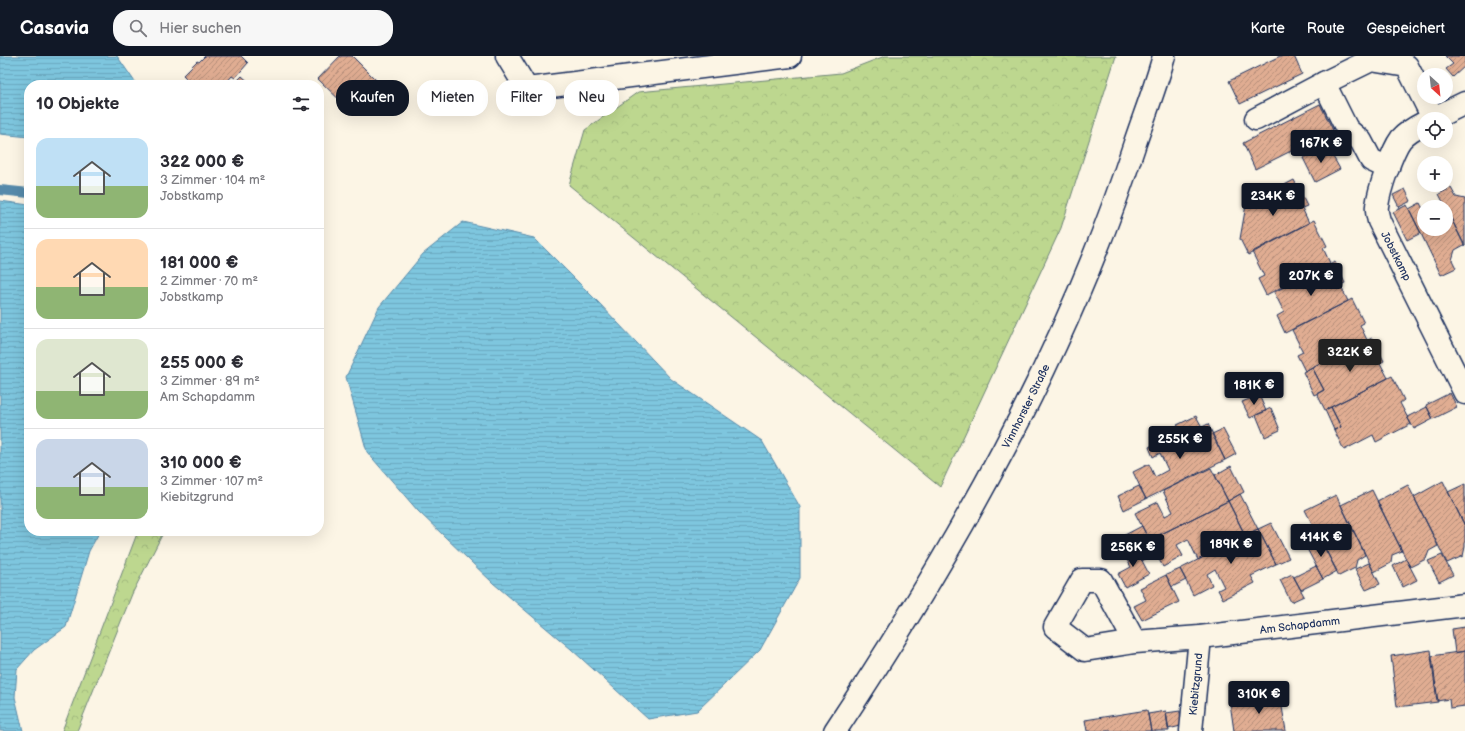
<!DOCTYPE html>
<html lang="de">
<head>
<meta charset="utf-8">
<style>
  :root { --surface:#fff; --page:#f7f7f7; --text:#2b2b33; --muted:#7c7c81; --line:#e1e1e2; --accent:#111827 }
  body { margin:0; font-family:"Balsamiq Sans",sans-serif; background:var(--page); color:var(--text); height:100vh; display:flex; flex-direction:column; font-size:15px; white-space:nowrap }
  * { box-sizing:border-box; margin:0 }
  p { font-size:13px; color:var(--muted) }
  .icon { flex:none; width:22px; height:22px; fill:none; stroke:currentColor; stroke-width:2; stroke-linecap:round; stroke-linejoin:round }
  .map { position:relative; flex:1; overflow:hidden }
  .details { position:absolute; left:24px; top:24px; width:300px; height:456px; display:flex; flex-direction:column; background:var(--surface); border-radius:16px; box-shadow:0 4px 16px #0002 }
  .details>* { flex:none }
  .top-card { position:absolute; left:336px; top:24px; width:380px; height:36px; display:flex; gap:8px }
  .needle { width:26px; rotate:153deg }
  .controls { position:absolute; left:1417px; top:12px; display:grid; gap:8px }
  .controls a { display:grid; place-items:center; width:36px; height:36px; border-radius:50%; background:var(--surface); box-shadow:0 4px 16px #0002; font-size:20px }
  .price { position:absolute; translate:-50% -34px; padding:0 9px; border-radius:4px; background:var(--accent); color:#fff; font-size:13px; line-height:26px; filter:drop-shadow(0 1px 2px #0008) }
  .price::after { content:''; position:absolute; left:50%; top:24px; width:12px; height:9px; margin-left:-6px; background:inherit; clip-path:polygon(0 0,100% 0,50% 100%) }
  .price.on { background:#222; color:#fff }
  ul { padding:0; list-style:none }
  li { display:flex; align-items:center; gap:12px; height:100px; padding:0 12px }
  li+li { border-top:1px solid var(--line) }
  li span { display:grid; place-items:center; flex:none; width:112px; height:80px; border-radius:12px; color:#555 }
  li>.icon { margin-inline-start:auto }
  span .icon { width:48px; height:48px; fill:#fffc; stroke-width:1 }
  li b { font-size:17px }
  h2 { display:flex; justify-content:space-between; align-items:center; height:48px; padding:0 12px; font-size:17px }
  .pill { padding:0 14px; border-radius:16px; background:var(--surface); box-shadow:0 4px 16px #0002; font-size:14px; line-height:36px }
  .pill.on { background:var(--accent); color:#fff }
  header { display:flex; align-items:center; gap:24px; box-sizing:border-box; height:56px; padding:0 20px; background:var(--accent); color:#fff }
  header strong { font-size:19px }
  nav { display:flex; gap:22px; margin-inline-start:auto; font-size:14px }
  .search { width:280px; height:36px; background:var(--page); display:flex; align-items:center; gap:10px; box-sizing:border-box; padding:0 14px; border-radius:16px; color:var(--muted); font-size:15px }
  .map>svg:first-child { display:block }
</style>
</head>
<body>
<header>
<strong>Casavia</strong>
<div class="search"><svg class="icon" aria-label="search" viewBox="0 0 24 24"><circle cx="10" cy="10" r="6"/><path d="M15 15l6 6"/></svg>Hier suchen</div>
<nav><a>Karte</a><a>Route</a><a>Gespeichert</a></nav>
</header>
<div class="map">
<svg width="1465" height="675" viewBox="0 0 1465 675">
  <defs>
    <pattern id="forest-crowns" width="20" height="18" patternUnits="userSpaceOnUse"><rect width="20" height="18" fill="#bdd78f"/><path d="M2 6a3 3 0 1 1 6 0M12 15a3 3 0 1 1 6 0" fill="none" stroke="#a2b97e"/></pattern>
    <pattern id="water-rules" width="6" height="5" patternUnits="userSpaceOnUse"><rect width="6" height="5" fill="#7ec6de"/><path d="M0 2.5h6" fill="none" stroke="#6caac1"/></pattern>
    <pattern id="building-hatch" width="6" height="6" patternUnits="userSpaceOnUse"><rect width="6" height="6" fill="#e0ad92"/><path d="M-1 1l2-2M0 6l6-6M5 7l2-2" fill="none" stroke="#b58d7a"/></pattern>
  </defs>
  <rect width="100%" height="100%" fill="#fcf5e5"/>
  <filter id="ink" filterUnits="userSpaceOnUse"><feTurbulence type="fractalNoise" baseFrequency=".025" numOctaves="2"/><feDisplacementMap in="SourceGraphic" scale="8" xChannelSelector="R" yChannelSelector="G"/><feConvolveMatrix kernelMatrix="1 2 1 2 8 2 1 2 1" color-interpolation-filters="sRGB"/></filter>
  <g filter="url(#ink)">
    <path fill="url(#forest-crowns)" stroke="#6c8376" d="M 885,0 L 1116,0 L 1061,172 L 940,431 L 569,129 L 585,74 L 638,36 L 841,17 Z
      M 138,475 L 164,475 L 132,538 L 77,675 L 62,675 Z"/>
    <path fill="url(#water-rules)" stroke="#568aab" d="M 0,0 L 117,0 L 137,29 L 29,29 L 29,81 L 0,78 Z
      M 0,145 L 29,149 L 29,475 L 100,475 L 89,495 L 66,571 L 34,594 L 17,613 L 15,641 L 23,675 L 0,675 Z
      M 463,166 L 534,182 L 599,247 L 671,323 L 762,385 L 800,451 L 800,522 L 760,594 L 697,655 L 648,663 L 571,593 L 493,527 L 418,455 L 367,396 L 346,321 L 379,251 L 423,198 Z"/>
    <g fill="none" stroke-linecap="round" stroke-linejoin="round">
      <path stroke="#568aab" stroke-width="10" d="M 0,134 L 29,137"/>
    </g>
    <path fill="url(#building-hatch)" stroke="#1b2f5e" d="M 205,0 L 241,0 L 248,7 L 235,22 L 232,20 L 224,29 L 197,29 L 196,27 L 193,29 L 183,19 L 197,5 L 199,6 Z
      M 340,0 L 352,0 L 382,30 L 354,58 L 318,23 Z
      M 1280,0 L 1294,0 L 1302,18 L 1240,48 L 1229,25 Z
      M 1445,0 L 1465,0 L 1465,10 L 1453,21 L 1446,13 L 1453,8 Z
      M 242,20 L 252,29 L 233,29 Z
      M 1320,48 L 1333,74 L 1255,113 L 1243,87 Z
      M 1327,90 L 1340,113 L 1315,126 L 1303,102 Z
      M 1294,124 L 1307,150 L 1302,152 L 1309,167 L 1248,199 L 1240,183 L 1246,149 Z
      M 1451,132 L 1456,141 L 1465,143 L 1465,190 L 1439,138 Z
      M 1405,133 L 1411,145 L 1399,151 L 1393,139 Z
      M 1420,147 L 1424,155 L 1424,173 L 1446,173 L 1446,155 L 1447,154 L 1464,189 L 1455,194 L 1452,204 L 1456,212 L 1441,219 L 1409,153 Z
      M 1407,149 L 1421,177 L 1407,184 L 1393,156 Z
      M 1314,164 L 1327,190 L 1323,192 L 1330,207 L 1266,239 L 1258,223 L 1264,220 L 1252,196 Z
      M 1335,206 L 1345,227 L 1340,229 L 1348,245 L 1285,277 L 1277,260 L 1284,256 L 1274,236 Z
      M 1352,243 L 1364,267 L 1360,269 L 1367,284 L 1305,315 L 1297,299 L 1303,296 L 1292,274 Z
      M 1372,282 L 1384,305 L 1380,307 L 1388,322 L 1325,354 L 1317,338 L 1324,334 L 1312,311 Z
      M 1312,311 L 1324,334 L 1314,339 L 1303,316 Z
      M 1392,320 L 1404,344 L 1400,347 L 1411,368 L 1376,386 L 1373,379 L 1344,394 L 1334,374 L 1341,371 L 1331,351 Z
      M 1450,337 L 1457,351 L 1433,363 L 1426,349 Z
      M 1259,339 L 1266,355 L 1250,362 L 1242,346 Z
      M 1331,351 L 1341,371 L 1334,374 L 1325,354 Z
      M 1427,351 L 1433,363 L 1414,373 L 1407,361 Z
      M 1271,352 L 1280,374 L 1265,381 L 1256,359 Z
      M 1196,360 L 1202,371 L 1183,381 L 1177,369 Z
      M 1208,368 L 1225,404 L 1146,443 L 1133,416 L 1149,408 L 1155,421 L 1168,414 L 1160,397 L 1153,401 L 1149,391 L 1180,375 L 1183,381 Z
      M 1223,373 L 1236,398 L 1225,404 L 1212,378 Z
      M 1231,410 L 1244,436 L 1228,445 L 1215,419 Z
      M 1211,412 L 1228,445 L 1149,484 L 1135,457 L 1158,446 L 1165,460 L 1173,456 L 1163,435 Z
      M 1443,425 L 1465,470 L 1465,491 L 1463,500 L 1447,507 L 1414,441 Z
      M 1465,428 L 1465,470 L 1448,436 Z
      M 1408,429 L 1438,490 L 1429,495 L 1426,503 L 1410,511 L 1377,445 Z
      M 1139,430 L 1146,443 L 1124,454 L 1118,440 Z
      M 1372,434 L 1402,495 L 1392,499 L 1391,507 L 1374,516 L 1341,449 Z
      M 1240,438 L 1258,473 L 1245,479 L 1228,445 Z
      M 1336,439 L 1365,499 L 1357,504 L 1355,512 L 1339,520 L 1305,454 Z
      M 1228,445 L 1245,479 L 1198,504 L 1188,483 L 1177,489 L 1183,500 L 1163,511 L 1149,484 Z
      M 1271,467 L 1289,502 L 1276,508 L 1258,473 Z
      M 1142,470 L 1149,484 L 1128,495 L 1121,481 Z
      M 1258,473 L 1276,508 L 1251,520 L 1255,527 L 1223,543 L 1218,534 L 1224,531 L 1215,513 L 1207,518 L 1212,529 L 1193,539 L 1180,513 Z
      M 1319,481 L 1337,515 L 1323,523 L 1305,489 Z
      M 1149,484 L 1156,497 L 1142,505 L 1135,491 Z
      M 1135,491 L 1149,518 L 1125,531 L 1118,518 L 1131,511 L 1123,497 Z
      M 1442,499 L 1453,519 L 1439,526 L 1428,505 Z
      M 1406,503 L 1417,524 L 1403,531 L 1393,510 Z
      M 1369,507 L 1380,528 L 1366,534 L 1355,513 Z
      M 1316,510 L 1323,523 L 1301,534 L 1294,521 Z
      M 1180,513 L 1186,524 L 1172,531 L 1166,519 Z
      M 1292,518 L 1304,540 L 1291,546 L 1280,524 Z
      M 1166,519 L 1179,546 L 1142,564 L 1134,550 L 1146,544 L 1140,532 Z
      M 1465,571 L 1465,595 L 1455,597 L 1452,573 Z
      M 1431,594 L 1438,646 L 1397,651 L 1391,600 Z
      M 1465,595 L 1465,650 L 1450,652 L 1449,643 L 1437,645 L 1431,600 Z
      M 1280,639 L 1286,675 L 1234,675 L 1230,647 Z
      M 1147,654 L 1151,675 L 1087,675 L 1085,664 Z
      M 1166,655 L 1169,675 L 1151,675 L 1148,658 Z
      M 1180,655 L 1181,670 L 1168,673 L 1166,657 Z"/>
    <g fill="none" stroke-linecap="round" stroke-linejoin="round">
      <g stroke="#1b2f5e" stroke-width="25">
        <g id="minor">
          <path d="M 507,0 L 527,33 L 790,0"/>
          <path d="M 1256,63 L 1324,27"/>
          <path d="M 1432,63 L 1465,47"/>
          <path id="s1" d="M 1424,67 C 1416,71 1407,76 1401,83 C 1392,95 1379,134 1377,150 C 1376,155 1378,160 1379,165 L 1465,337"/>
          <path d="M 1388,112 L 1371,104 L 1361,85 L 1347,73 L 1324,27 L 1371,4 L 1407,10 L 1433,62"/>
          <path id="s2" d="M 1135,586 L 1101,524 L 1082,524 L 1055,571 L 1085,594 L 1135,586 L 1200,581 L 1465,549"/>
          <path id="s3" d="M 835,675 C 956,492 1066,299 1134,90 C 1144,60 1156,30 1164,0"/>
          <path id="s4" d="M 1191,675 L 1200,581"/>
        </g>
      </g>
      <use href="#minor" stroke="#fcf5e5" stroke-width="22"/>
    </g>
  </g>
  <g text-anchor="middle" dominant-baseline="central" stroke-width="3" stroke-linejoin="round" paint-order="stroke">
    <g font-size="11" fill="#1b2f5e" stroke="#fcf5e5">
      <text stroke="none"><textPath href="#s1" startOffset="154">Jobstkamp</textPath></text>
      <text stroke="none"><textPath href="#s3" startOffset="377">Vinnhorster Straße</textPath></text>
      <text stroke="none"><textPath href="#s2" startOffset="398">Am Schapdamm</textPath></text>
      <text stroke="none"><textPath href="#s4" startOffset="47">Kiebitzgrund</textPath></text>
    </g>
  </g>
</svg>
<div class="controls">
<a><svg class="needle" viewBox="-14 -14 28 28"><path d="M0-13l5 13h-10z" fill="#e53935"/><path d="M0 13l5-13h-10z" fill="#7c7c81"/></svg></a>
<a><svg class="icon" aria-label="locate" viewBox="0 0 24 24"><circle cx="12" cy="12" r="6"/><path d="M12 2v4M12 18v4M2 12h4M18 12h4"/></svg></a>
<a>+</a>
<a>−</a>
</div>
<b class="price" style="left:1321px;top:108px">167K €</b>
<b class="price" style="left:1273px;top:161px">234K €</b>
<b class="price" style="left:1311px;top:241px">207K €</b>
<b class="price on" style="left:1350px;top:317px">322K €</b>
<b class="price" style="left:1254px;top:350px">181K €</b>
<b class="price" style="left:1180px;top:404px">255K €</b>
<b class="price" style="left:1321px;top:502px">414K €</b>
<b class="price" style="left:1231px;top:509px">189K €</b>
<b class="price" style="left:1133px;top:512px">256K €</b>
<b class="price" style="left:1259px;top:659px">310K €</b>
<div class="top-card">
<a class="pill on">Kaufen</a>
<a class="pill">Mieten</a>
<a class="pill">Filter</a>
<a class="pill">Neu</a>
</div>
<section class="details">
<h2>10 Objekte<svg class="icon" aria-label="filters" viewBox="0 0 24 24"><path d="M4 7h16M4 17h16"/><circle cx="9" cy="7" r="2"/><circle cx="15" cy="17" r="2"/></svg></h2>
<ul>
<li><span style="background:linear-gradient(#bfe0f5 60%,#8fb573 0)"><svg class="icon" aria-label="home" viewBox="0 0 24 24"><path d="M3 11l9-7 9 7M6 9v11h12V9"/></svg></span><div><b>322 000 €</b><p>3 Zimmer · 104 m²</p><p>Jobstkamp</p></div></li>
<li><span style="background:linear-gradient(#ffd9b3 60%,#8fb573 0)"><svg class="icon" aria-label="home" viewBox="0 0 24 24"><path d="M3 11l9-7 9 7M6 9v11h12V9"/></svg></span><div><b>181 000 €</b><p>2 Zimmer · 70 m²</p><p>Jobstkamp</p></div></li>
<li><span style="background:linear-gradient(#dfe7d0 65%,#8fb573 0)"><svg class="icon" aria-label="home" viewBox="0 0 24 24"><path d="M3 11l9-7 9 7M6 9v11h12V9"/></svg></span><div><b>255 000 €</b><p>3 Zimmer · 89 m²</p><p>Am Schapdamm</p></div></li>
<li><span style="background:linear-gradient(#c9d6e8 60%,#8fb573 0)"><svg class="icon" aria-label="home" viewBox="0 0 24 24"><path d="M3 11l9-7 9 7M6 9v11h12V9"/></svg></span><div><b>310 000 €</b><p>3 Zimmer · 107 m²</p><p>Kiebitzgrund</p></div></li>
</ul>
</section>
</div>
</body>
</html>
